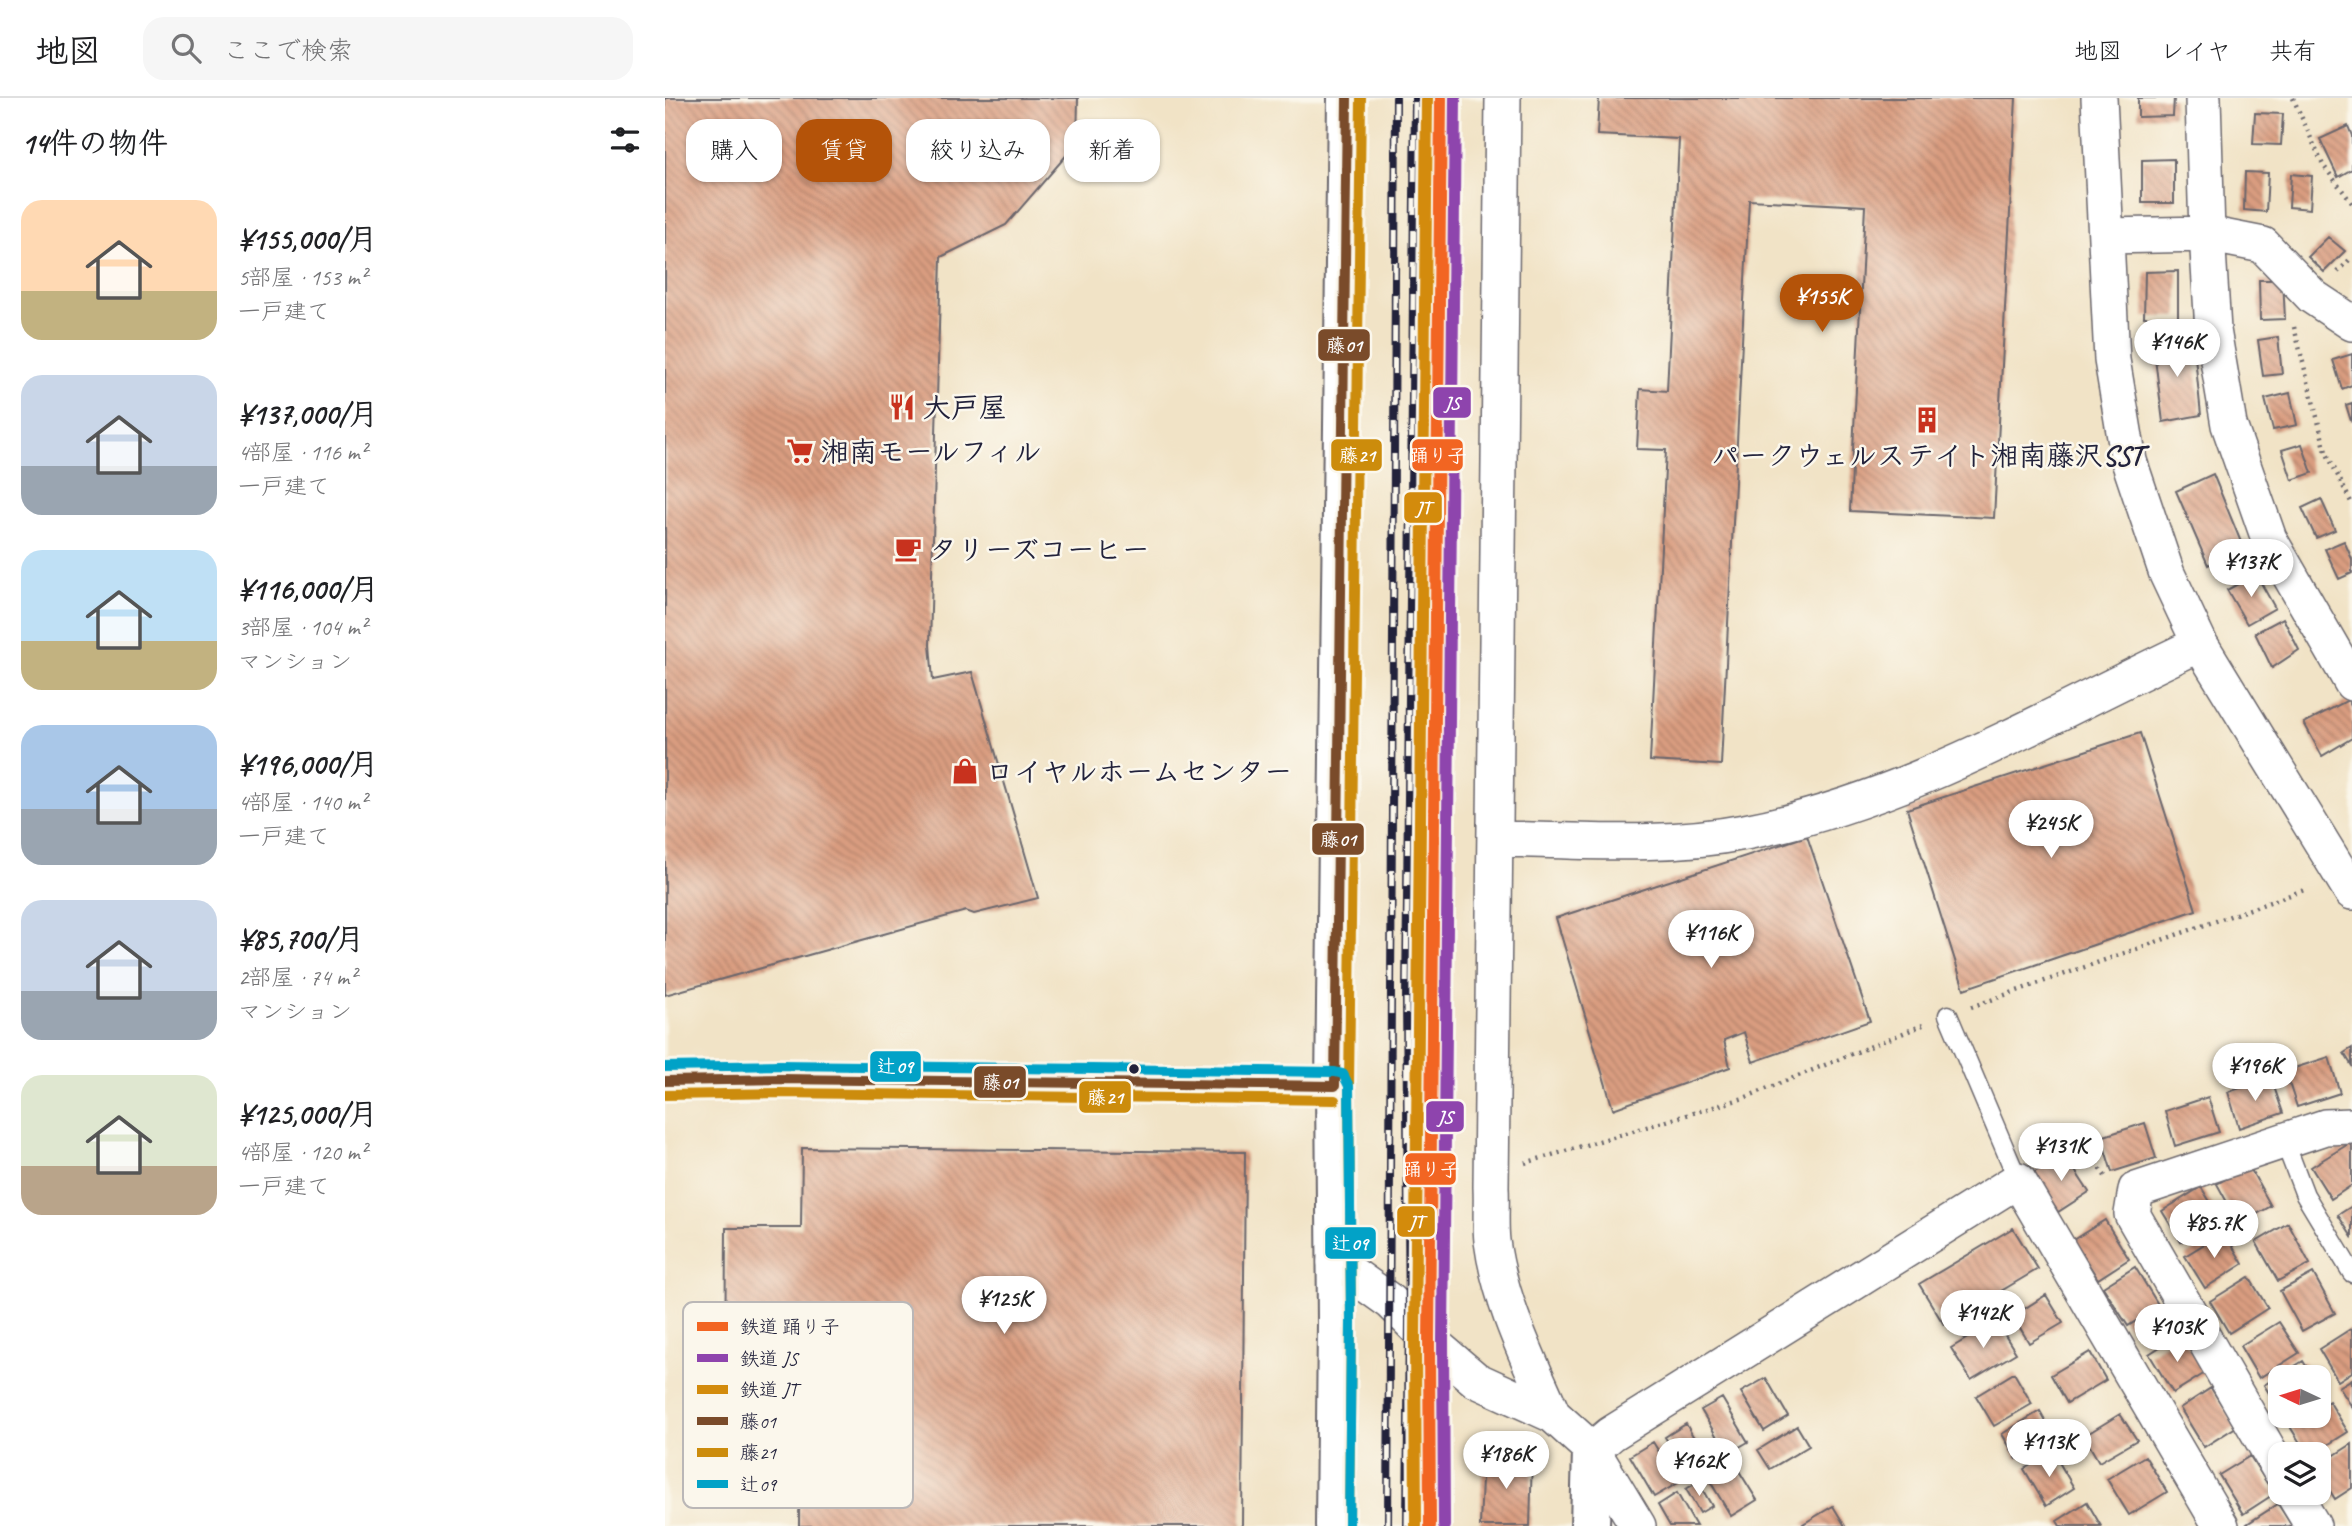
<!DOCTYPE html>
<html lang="ja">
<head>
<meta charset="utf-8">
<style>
  :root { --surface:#fff; --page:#f6f6f6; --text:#202124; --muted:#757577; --line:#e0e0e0; --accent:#b45309 }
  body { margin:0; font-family:Caveat,"Klee One",sans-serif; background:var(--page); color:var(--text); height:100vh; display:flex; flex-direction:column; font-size:26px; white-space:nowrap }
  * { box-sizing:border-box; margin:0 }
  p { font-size:23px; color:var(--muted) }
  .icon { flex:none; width:38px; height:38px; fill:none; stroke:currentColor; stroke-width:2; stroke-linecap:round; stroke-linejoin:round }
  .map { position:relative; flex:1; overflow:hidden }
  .side { display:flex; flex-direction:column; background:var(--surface); width:665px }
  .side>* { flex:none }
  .banner { position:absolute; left:21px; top:21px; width:665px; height:63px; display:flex; gap:14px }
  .needle { width:46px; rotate:274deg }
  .buttons { position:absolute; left:1603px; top:1267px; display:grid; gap:14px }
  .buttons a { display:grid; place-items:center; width:63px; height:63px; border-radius:14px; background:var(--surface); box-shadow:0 2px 5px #0004; font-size:35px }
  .price { position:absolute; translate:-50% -60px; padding:0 16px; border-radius:24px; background:#fff; color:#222; font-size:23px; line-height:46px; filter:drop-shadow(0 2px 4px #0008) }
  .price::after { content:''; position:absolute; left:50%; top:42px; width:21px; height:16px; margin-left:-10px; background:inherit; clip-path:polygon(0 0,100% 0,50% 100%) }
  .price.selected { background:var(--accent); color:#fff }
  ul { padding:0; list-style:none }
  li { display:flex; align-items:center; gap:21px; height:175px; padding:0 21px }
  li span { display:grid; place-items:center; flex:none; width:196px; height:140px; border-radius:21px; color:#555 }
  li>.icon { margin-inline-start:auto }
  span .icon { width:84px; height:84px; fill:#fffc; stroke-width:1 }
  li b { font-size:30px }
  h2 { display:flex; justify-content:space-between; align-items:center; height:84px; padding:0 21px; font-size:30px }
  .chip { padding:0 24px; border-radius:21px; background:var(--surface); box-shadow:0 2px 5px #0004; font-size:24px; line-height:63px }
  .chip.selected { background:var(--accent); color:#fff }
  header { display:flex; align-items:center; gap:42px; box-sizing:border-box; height:98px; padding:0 35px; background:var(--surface); border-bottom:2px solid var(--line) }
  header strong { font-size:33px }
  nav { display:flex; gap:38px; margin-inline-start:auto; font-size:24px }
  .search { width:490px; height:63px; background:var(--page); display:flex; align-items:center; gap:18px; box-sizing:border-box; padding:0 24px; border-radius:21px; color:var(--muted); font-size:26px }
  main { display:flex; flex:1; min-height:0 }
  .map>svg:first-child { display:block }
</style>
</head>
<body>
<header>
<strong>地図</strong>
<div class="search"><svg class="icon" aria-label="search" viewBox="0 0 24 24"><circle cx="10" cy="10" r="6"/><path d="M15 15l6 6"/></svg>ここで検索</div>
<nav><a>地図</a><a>レイヤ</a><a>共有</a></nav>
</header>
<main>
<section class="side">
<h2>14件の物件<svg class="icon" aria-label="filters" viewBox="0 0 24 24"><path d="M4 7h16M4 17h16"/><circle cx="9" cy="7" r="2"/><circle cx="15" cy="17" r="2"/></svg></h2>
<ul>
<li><span style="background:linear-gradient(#ffd9b3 65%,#c2b280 0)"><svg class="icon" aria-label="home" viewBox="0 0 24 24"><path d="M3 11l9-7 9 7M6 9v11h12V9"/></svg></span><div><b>¥155,000/月</b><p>5部屋 · 153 m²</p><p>一戸建て</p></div></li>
<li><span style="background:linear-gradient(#c9d6e8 65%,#9aa5b1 0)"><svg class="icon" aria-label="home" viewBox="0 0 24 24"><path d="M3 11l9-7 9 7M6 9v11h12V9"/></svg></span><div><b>¥137,000/月</b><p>4部屋 · 116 m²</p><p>一戸建て</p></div></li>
<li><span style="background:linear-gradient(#bfe0f5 65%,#c2b280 0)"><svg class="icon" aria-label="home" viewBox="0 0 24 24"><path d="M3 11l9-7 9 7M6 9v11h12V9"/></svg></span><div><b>¥116,000/月</b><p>3部屋 · 104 m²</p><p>マンション</p></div></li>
<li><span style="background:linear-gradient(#a9c7e8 60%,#9aa5b1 0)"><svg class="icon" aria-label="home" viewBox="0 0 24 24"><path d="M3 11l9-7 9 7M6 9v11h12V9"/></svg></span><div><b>¥196,000/月</b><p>4部屋 · 140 m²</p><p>一戸建て</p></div></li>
<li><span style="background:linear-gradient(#c9d6e8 65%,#9aa5b1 0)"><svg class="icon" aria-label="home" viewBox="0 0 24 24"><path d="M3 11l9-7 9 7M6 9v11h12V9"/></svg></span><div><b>¥85,700/月</b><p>2部屋 · 74 m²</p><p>マンション</p></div></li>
<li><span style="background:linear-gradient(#dfe7d0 65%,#b9a48a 0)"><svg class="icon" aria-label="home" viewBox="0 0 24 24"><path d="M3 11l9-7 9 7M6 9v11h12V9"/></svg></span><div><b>¥125,000/月</b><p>4部屋 · 120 m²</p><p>一戸建て</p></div></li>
</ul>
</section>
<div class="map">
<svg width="1687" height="1428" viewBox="0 0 1687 1428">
  <defs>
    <pattern id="building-back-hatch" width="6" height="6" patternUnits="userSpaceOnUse" patternTransform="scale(1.75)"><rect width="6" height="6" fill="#da9d80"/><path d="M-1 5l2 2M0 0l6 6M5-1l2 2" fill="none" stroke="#b0806a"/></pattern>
  </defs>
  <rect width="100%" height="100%" fill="#fbf7ec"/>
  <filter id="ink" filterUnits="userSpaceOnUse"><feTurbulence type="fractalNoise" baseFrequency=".0143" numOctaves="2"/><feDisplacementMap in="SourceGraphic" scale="14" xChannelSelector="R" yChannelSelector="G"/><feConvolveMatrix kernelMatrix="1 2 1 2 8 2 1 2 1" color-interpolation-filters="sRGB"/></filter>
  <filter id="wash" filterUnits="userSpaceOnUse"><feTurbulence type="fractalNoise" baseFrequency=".00686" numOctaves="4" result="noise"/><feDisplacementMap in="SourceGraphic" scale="28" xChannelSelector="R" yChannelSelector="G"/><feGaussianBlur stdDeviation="1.57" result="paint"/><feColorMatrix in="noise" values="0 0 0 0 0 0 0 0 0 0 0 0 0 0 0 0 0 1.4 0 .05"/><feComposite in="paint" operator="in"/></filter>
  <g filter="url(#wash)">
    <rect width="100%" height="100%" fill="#f1e3c6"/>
    <g id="blocks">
      <path fill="url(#building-back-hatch)" d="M 0,0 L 413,0 L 412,45 L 341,127 L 276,159 L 265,547 L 268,582 L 307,574 L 373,800 L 309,816 L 301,813 L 0,897 Z
        M 934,0 L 1351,0 L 1329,420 L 1185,413 L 1200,108 L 1084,102 L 1056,667 L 985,663 L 1001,352 L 972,351 L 975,291 L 1002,293 L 1014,41 L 932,37 Z
        M 1473,0 L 1509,0 L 1508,18 L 1473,19 Z
        M 1590,15 L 1618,16 L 1616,47 L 1588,46 Z
        M 1683,28 L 1687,38 L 1687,71 L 1673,79 L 1655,41 Z
        M 1509,61 L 1509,105 L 1477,105 L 1477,62 Z
        M 1580,74 L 1603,75 L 1601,114 L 1579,112 Z
        M 1626,76 L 1647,78 L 1645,111 L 1624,109 Z
        M 1663,139 L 1680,153 L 1659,174 L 1643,159 Z
        M 1513,173 L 1513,219 L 1479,219 L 1480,174 Z
        M 1594,182 L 1618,182 L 1620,221 L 1595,222 Z
        M 1528,239 L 1536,317 L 1498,324 L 1488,244 Z
        M 1613,239 L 1617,276 L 1598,278 L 1593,242 Z
        M 1687,256 L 1687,287 L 1677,291 L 1668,262 Z
        M 1625,295 L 1632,327 L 1608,332 L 1600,301 Z
        M 1687,305 L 1687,322 L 1686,323 L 1681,307 Z
        M 1637,346 L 1647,375 L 1627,382 L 1617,352 Z
        M 1548,376 L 1578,449 L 1543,467 L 1511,393 Z
        M 1656,401 L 1670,432 L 1651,440 L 1637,410 Z
        M 1679,443 L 1687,461 L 1687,475 L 1674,481 L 1660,451 Z
        M 1591,476 L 1610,510 L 1582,526 L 1562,492 Z
        M 1618,520 L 1634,552 L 1607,570 L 1590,535 Z
        M 1683,602 L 1687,610 L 1687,640 L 1657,658 L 1639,625 Z
        M 1475,635 L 1531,812 L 1299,891 L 1242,711 Z
        M 1142,738 L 1205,923 L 1088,964 L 1079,934 L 1059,942 L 1065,969 L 948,1011 L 891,820 Z
        M 1687,950 L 1687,968 L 1679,955 Z
        M 1664,959 L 1675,995 L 1632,1009 L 1620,973 Z
        M 1606,980 L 1618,1015 L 1574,1030 L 1563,994 Z
        M 1543,999 L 1554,1034 L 1510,1048 L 1500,1013 Z
        M 1480,1025 L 1491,1060 L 1447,1074 L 1436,1039 Z
        M 1685,1045 L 1687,1048 L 1687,1087 L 1666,1101 L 1646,1069 Z
        M 137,1050 L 580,1054 L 577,1428 L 134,1428 L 135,1295 L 60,1294 L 61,1130 L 136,1130 Z
        M 1399,1056 L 1424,1094 L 1393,1114 L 1368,1075 Z
        M 1584,1068 L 1606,1108 L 1574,1126 L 1552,1086 Z
        M 1536,1089 L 1555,1120 L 1516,1144 L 1497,1113 Z
        M 1687,1108 L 1687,1139 L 1673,1117 Z
        M 1440,1122 L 1464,1161 L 1433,1181 L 1408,1142 Z
        M 1623,1125 L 1645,1166 L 1613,1183 L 1591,1144 Z
        M 1348,1130 L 1373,1171 L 1279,1227 L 1254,1186 Z
        M 1559,1134 L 1578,1166 L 1540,1190 L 1520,1158 Z
        M 1470,1169 L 1494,1208 L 1463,1228 L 1438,1189 Z
        M 1648,1175 L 1670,1215 L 1637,1233 L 1615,1193 Z
        M 1584,1179 L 1603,1210 L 1564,1235 L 1545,1203 Z
        M 1381,1197 L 1398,1225 L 1364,1245 L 1348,1218 Z
        M 1331,1223 L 1351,1255 L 1306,1282 L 1286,1250 Z
        M 1614,1224 L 1634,1255 L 1594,1280 L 1575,1248 Z
        M 1687,1230 L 1687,1274 L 1673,1283 L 1654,1251 Z
        M 1515,1236 L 1540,1275 L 1508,1295 L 1484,1256 Z
        M 1425,1254 L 1441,1282 L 1402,1305 L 1386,1277 Z
        M 1638,1263 L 1648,1279 L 1615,1279 L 1615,1313 L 1599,1287 Z
        M 1349,1275 L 1367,1306 L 1329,1328 L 1311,1298 Z
        M 1101,1280 L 1123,1318 L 1099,1333 L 1076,1294 Z
        M 1687,1281 L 1687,1309 L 1674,1289 Z
        M 1546,1290 L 1571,1329 L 1539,1349 L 1515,1310 Z
        M 1057,1300 L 1083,1344 L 1062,1356 L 1036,1312 Z
        M 1664,1303 L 1683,1334 L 1648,1356 L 1642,1356 L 1624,1327 L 1640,1318 L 1654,1318 L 1654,1309 Z
        M 1375,1313 L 1389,1338 L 1352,1361 L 1337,1336 Z
        M 1455,1316 L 1472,1342 L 1434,1364 L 1419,1338 Z
        M 1021,1326 L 1044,1366 L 1024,1378 L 1000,1339 Z
        M 1132,1328 L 1144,1348 L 1105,1371 L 1093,1352 Z
        M 988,1344 L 1013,1385 L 989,1399 L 965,1358 Z
        M 1687,1346 L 1687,1390 L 1670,1401 L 1654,1375 L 1654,1367 Z
        M 1388,1354 L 1409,1390 L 1381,1408 L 1359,1371 Z
        M 818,1357 L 867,1359 L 865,1428 L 815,1428 Z
        M 1480,1358 L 1502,1394 L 1464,1417 L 1442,1381 Z
        M 1585,1358 L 1609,1396 L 1578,1416 L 1554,1377 Z
        M 1069,1365 L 1092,1402 L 1066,1418 L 1043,1380 Z
        M 1033,1384 L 1047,1408 L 1035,1415 L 1021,1391 Z
        M 1012,1395 L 1031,1428 L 1005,1428 L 993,1407 Z
        M 1422,1404 L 1436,1428 L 1395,1428 L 1392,1423 Z
        M 1613,1406 L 1627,1428 L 1584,1428 L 1582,1426 Z
        M 1168,1408 L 1180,1428 L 1140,1428 L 1138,1426 Z"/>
    </g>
  </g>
  <g filter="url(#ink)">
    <use href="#blocks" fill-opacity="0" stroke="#6a666c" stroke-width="2"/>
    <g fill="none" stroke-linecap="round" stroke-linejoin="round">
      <g stroke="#6a666c" stroke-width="21">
        <path id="lane" d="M 1283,917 L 1353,1082
          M 1619,1042 L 1640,1097 L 1687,1175"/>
      </g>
      <g stroke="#6a666c" stroke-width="38">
        <path id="street" d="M 838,0 L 826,1089 C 827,1106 825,1125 827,1143 C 835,1204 864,1262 888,1317
          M 1434,0 L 1447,262 L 1464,363 L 1502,476 L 1535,546 L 1687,794
          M 1538,0 L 1542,136 L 1548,232 L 1564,327 L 1604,441 L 1687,585
          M 1441,138 L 1542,136 L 1598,147 L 1648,199 L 1687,225
          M 830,741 C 913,742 998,750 1080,734 C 1243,703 1386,615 1535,546
          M 670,1164 L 726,1204 L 764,1242 L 811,1282 L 888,1317 L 927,1352 L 973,1428
          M 927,1352 L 946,1336 L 1353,1082 L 1556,1428
          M 1615,1372 L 1467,1116 L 1471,1092 L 1660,1029 L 1687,1028
          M 1628,1395 L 1648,1428"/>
      </g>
      <g stroke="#6a666c" stroke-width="42">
        <path id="secondary" d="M 0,983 L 115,981 L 670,988
          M 670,1428 L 672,1225 L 670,988 L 682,0
          M 925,1428 L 927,1352"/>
      </g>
      <path stroke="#6a666c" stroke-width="4.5" stroke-dasharray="2 5" stroke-linecap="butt" d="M 1628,0 L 1658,67 L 1687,105
        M 1673,174 L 1687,159
        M 1629,229 L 1661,354 L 1687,406
        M 1306,909 L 1642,791
        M 1361,1034 L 1412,1038 L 1440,1078
        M 860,1065 L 1079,1000 L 1258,927"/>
      <use href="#lane" stroke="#fff" stroke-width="18"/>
      <use href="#street" stroke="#fff" stroke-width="35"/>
      <use href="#secondary" stroke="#fff" stroke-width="38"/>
      <g stroke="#22223b" stroke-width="8">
        <path id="rail" d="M 723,1428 L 731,0
          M 742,1428 L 744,1222 L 741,900 L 750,0"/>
      </g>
      <use href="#rail" stroke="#fbf7ec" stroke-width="5" stroke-dasharray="16" stroke-linecap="butt"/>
      <g stroke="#fbf7ec" stroke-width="16">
        <path id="bus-1" d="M 0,983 L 115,981 L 670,988
          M 670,988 L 682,0"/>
      </g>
      <g stroke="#fbf7ec" stroke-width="16">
        <path id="bus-2" d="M 0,997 L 115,995 L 670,1002
          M 684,1428 L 686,1225 L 684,988 L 696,0"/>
      </g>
      <g stroke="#fbf7ec" stroke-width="16">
        <path id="bus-3" d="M 0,969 L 115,967 L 670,974 L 678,976 L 684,988 L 686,1225 L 684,1428"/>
      </g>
      <use href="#bus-1" stroke="#7a4b2a" stroke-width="10"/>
      <use href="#bus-2" stroke="#cc8c0c" stroke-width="10"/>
      <use href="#bus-3" stroke="#02a2c7" stroke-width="10"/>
      <g stroke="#fbf7ec" stroke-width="18">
        <path id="rail-1" d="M 765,1428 L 764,1242 L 776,0"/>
      </g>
      <g stroke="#fbf7ec" stroke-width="18">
        <path id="rail-2" d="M 779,1428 L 778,1242 L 790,0"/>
      </g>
      <g stroke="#fbf7ec" stroke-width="18">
        <path id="rail-3" d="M 751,1428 L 750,1242 L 762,0"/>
      </g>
      <use href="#rail-1" stroke="#f26522" stroke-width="12"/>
      <use href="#rail-2" stroke="#8e44ad" stroke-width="12"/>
      <use href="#rail-3" stroke="#d38b0c" stroke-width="12"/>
    </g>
  </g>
  <defs>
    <g id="restaurant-bare" transform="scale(2.1)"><path d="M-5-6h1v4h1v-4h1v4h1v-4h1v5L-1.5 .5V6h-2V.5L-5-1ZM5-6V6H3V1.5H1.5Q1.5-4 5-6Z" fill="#c8321e" stroke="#fbf7ec" stroke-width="2.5" paint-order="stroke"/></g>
    <g id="building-bare" transform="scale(2.1)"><path d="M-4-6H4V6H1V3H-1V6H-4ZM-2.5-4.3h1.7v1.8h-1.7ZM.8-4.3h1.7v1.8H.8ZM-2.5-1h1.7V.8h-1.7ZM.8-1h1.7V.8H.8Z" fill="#c8321e" stroke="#fbf7ec" stroke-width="2.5" paint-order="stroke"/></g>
    <g id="supermarket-bare" transform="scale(2.1)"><path d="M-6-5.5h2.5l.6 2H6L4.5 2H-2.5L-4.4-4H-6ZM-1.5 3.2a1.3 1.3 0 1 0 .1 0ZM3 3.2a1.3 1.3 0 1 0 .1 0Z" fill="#c8321e" stroke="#fbf7ec" stroke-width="2.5" paint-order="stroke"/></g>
    <g id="cafe-bare" transform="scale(2.1)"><path d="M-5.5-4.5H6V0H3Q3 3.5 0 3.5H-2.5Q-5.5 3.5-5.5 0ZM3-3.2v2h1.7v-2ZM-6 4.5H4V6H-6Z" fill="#c8321e" stroke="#fbf7ec" stroke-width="2.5" paint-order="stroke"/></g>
    <g id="shop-bare" transform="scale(2.1)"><path d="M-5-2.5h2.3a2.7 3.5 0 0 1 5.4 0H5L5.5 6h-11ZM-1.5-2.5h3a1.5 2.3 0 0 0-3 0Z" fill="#c8321e" stroke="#fbf7ec" stroke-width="2.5" paint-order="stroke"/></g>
  </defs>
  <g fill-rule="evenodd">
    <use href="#restaurant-bare" x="237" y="309"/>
    <use href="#building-bare" x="1262" y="322"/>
    <use href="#supermarket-bare" x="135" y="353"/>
    <use href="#cafe-bare" x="243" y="451"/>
    <use href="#shop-bare" x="300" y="673"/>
  </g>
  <circle fill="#22223b" stroke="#fbf7ec" stroke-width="2.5" cx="469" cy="971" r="6"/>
  <g text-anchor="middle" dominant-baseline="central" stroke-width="5" stroke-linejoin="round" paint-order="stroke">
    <g font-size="28" font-weight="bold" fill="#22223b" stroke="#fbf7ec" text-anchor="start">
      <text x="258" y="309">大戸屋</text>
      <text x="156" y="353">湘南モールフィル</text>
      <text x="1262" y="357" text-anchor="middle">パークウェルステイト湘南藤沢SST</text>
      <text x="264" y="451">タリーズコーヒー</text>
      <text x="321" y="673">ロイヤルホームセンター</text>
    </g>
  </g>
  <rect x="18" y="1204" width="230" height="206" rx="10" fill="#fbf7ec" stroke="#bab7b7" stroke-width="2"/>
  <rect x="32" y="1224" width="31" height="9" fill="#f26522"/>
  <rect x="32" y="1256" width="31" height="8" fill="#8e44ad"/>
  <rect x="32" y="1287" width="31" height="9" fill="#d38b0c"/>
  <rect x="32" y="1319" width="31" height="8" fill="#7a4b2a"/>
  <rect x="32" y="1350" width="31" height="9" fill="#cc8c0c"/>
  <rect x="32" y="1382" width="31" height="8" fill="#02a2c7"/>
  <g font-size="19" fill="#22223b">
    <text x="75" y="1235">鉄道 踊り子</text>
    <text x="75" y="1267">鉄道 JS</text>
    <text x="75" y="1298">鉄道 JT</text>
    <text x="75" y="1330">藤01</text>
    <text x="75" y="1361">藤21</text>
    <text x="75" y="1393">辻09</text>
  </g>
  <g stroke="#fbf7ec" stroke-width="2.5">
    <rect x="652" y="230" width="54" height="34" rx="7" fill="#7a4b2a"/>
    <rect x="767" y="288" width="40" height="33" rx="7" fill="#8e44ad"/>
    <rect x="665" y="340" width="53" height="34" rx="7" fill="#cc8c0c"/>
    <rect x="746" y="340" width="53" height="34" rx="7" fill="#f26522"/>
    <rect x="738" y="393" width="40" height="33" rx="7" fill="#d38b0c"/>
    <rect x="646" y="724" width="54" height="34" rx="7" fill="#7a4b2a"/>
    <rect x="204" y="952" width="53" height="33" rx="7" fill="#02a2c7"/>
    <rect x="308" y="967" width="54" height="34" rx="7" fill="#7a4b2a"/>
    <rect x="413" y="982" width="54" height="34" rx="7" fill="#cc8c0c"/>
    <rect x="760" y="1002" width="40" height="33" rx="7" fill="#8e44ad"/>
    <rect x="739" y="1054" width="53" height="34" rx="7" fill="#f26522"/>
    <rect x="731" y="1107" width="40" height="33" rx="7" fill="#d38b0c"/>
    <rect x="659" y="1128" width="53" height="34" rx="7" fill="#02a2c7"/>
  </g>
  <g font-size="19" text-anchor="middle" font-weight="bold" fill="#fff">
    <text x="679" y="254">藤01</text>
    <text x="787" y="311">JS</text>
    <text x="692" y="364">藤21</text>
    <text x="773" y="364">踊り子</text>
    <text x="758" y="416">JT</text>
    <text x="673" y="748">藤01</text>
    <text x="230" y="975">辻09</text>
    <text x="335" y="991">藤01</text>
    <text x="440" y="1006">藤21</text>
    <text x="780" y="1025">JS</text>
    <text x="766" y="1078">踊り子</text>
    <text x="751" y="1130">JT</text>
    <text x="685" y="1152">辻09</text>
  </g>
</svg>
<div class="buttons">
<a><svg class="needle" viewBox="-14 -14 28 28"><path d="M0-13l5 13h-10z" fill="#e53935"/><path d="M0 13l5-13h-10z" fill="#757577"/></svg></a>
<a><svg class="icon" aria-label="layers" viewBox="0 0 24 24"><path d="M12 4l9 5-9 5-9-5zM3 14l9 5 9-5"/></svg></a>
</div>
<b class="price selected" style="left:1157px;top:236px">¥155K</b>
<b class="price" style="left:1512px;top:281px">¥146K</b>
<b class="price" style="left:1586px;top:501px">¥137K</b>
<b class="price" style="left:1386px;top:762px">¥245K</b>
<b class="price" style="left:1046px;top:872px">¥116K</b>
<b class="price" style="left:1590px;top:1005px">¥196K</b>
<b class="price" style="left:1396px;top:1085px">¥131K</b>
<b class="price" style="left:1549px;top:1162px">¥85.7K</b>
<b class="price" style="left:339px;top:1238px">¥125K</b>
<b class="price" style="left:1318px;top:1252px">¥142K</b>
<b class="price" style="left:1512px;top:1266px">¥103K</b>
<b class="price" style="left:1384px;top:1381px">¥113K</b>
<b class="price" style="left:841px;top:1393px">¥186K</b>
<b class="price" style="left:1034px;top:1400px">¥162K</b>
<div class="banner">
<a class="chip">購入</a>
<a class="chip selected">賃貸</a>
<a class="chip">絞り込み</a>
<a class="chip">新着</a>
</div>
</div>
</main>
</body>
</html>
